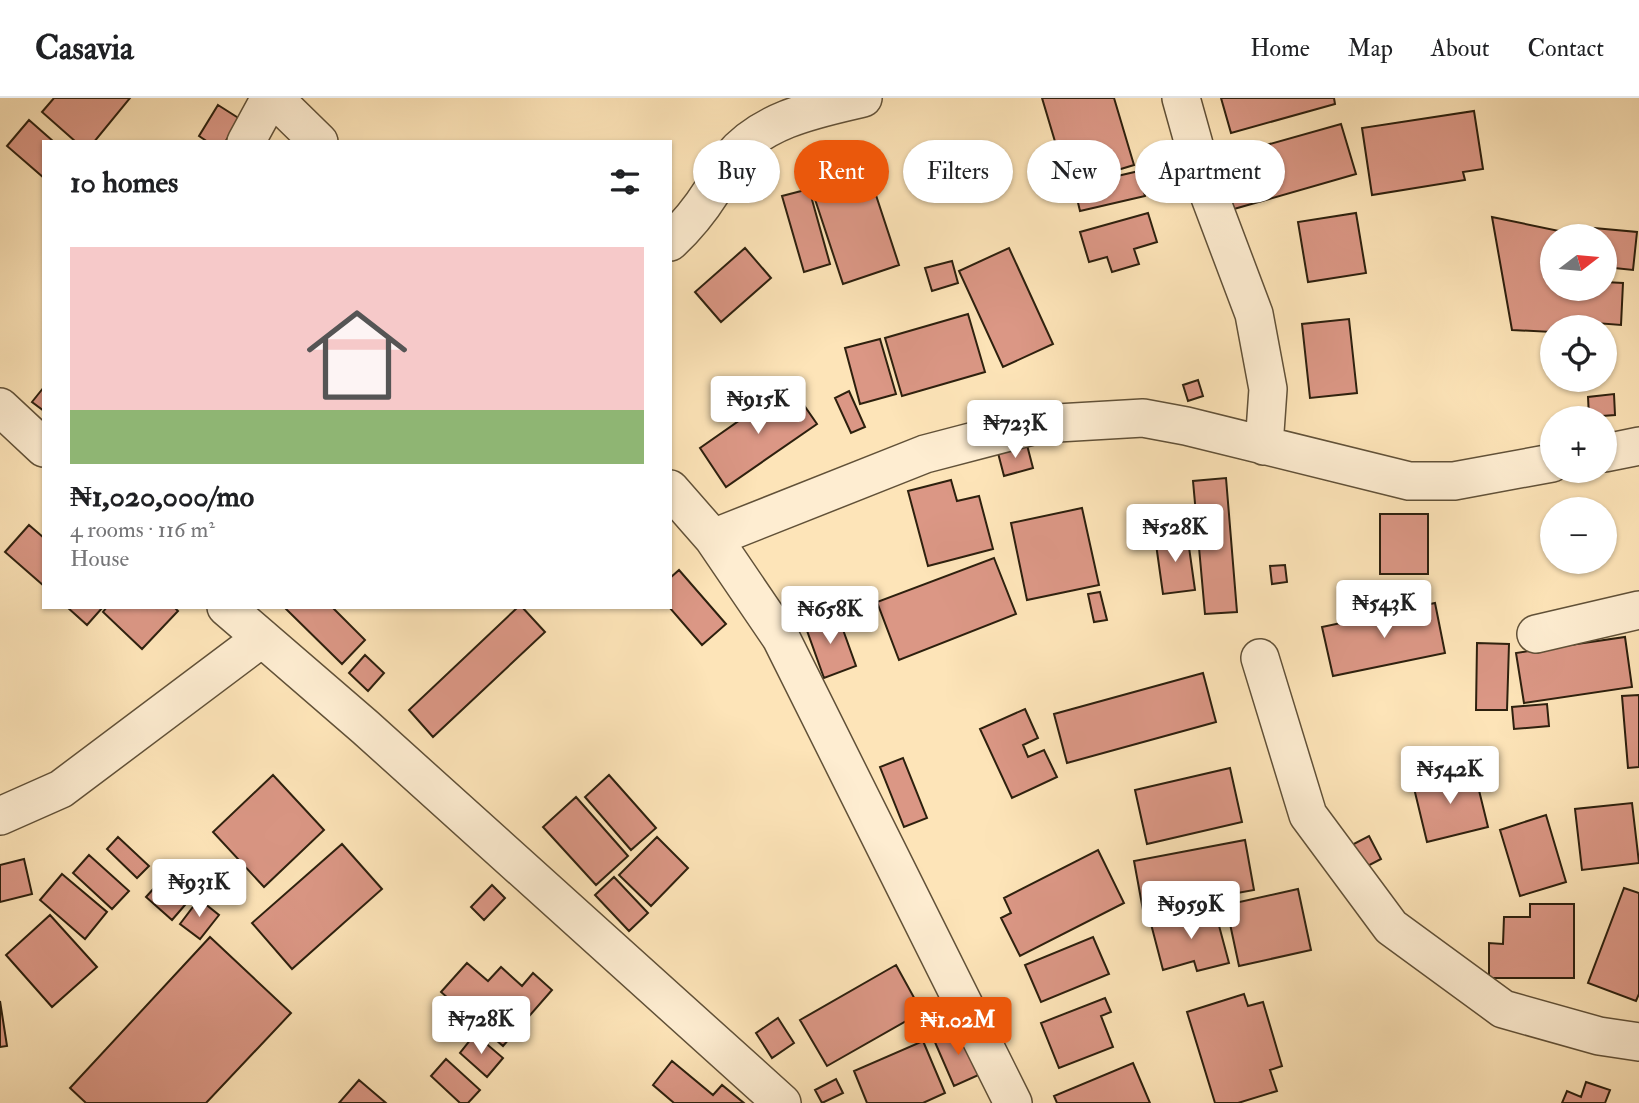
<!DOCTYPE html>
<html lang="en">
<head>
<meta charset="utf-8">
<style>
  :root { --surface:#fff; --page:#f2f2f2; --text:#202124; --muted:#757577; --line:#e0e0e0; --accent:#ea580c }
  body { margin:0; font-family:"IM FELL Double Pica",serif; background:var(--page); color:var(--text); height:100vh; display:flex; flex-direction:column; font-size:26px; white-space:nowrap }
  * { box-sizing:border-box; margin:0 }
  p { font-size:23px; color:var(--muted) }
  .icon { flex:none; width:38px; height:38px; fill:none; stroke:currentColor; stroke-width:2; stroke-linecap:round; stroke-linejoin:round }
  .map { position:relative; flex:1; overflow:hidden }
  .side { position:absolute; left:42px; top:42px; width:630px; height:469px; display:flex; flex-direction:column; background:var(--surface); border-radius:0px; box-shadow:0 2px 5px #0004 }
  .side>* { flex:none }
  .banner { position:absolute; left:693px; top:42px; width:665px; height:63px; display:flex; gap:14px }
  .needle { width:46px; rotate:74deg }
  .fabs { position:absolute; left:1540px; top:126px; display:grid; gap:14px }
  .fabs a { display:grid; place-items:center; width:77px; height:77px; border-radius:50%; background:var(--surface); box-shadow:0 2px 5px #0004; font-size:35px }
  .price { position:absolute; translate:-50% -60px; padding:0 16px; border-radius:7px; background:#fff; color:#222; font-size:23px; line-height:46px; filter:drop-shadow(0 2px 4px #0008) }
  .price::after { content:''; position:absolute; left:50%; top:42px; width:21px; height:16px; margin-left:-10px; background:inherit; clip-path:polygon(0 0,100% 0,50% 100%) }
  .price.on { background:var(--accent); color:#fff }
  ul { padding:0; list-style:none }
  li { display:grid; align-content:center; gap:14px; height:371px; padding:0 28px }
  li+li { border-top:2px solid var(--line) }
  li span { display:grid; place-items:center; height:217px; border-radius:0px; color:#555 }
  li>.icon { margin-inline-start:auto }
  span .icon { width:126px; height:126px; fill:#fffc; stroke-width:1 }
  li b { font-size:30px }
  h2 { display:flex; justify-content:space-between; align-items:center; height:84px; padding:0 28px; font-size:30px }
  .chip { padding:0 24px; border-radius:32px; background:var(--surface); box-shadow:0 2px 5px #0004; font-size:24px; line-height:63px }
  .chip.on { background:var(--accent); color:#fff }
  header { display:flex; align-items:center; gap:42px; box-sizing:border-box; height:98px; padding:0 35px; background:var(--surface); border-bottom:2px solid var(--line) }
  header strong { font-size:33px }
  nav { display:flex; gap:38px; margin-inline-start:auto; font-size:24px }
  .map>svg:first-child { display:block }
</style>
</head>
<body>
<header>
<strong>Casavia</strong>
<nav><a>Home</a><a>Map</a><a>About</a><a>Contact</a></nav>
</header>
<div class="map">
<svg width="1639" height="1005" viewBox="0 0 1639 1005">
  <rect width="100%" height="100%" fill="#fde4b8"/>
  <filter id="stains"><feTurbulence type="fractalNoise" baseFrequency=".00286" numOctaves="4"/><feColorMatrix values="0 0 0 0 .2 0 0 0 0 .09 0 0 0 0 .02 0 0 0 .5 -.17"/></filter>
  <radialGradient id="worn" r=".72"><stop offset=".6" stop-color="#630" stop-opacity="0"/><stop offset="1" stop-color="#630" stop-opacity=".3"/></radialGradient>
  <path fill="#db9785" stroke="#2d200e" stroke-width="2" d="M 54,0 L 130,0 L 94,44 L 76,44 L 42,14 Z
    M 1042,0 L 1114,0 L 1134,67 L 1068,87 Z
    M 1221,0 L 1334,0 L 1335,6 L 1231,35 Z
    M 218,7 L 240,21 L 225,44 L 208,44 L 199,38 Z
    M 1474,13 L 1483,71 L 1463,74 L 1465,82 L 1372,97 L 1362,30 Z
    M 29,22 L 54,44 L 44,44 L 44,80 L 7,48 Z
    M 1341,26 L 1356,76 L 1234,111 L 1230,97 L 1220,99 L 1214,79 L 1224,76 L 1220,60 Z
    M 756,54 L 763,77 L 735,85 Z
    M 840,60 L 847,80 L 868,73 L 899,167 L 843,186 L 805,71 Z
    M 1139,73 L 1145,98 L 1080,113 L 1074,88 Z
    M 809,91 L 830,166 L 804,174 L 782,98 Z
    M 1148,115 L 1157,144 L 1134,151 L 1139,166 L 1112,174 L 1107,159 L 1089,164 L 1080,134 Z
    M 1356,115 L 1366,175 L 1308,184 L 1298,124 Z
    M 1492,119 L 1583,138 L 1552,138 L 1552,191 L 1605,191 L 1605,184 L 1623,185 L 1621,227 L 1583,224 L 1582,229 L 1552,229 L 1552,234 L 1512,232 Z
    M 1594,130 L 1637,134 L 1633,172 L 1605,169 L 1605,138 L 1593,138 Z
    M 745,150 L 771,180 L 721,224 L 695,194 Z
    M 1009,150 L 1053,246 L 1003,269 L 959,173 Z
    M 952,163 L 958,185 L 932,193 L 925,170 Z
    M 968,216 L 985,274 L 902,298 L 885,240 Z
    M 1349,221 L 1357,295 L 1310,300 L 1302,226 Z
    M 880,241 L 896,296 L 860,306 L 845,250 Z
    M 1198,282 L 1203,298 L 1188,303 L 1183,287 Z
    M 790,287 L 817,326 L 726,389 L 700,350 Z
    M 44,289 L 44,313 L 32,304 Z
    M 849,293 L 865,329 L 851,335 L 835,300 Z
    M 1614,296 L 1615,317 L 1589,319 L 1588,299 Z
    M 1027,347 L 1033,370 L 1004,378 L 998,355 Z
    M 1226,380 L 1237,514 L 1205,516 L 1193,383 Z
    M 951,382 L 957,403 L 979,398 L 993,451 L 928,468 L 908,393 Z
    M 1082,410 L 1099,487 L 1027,502 L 1011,425 Z
    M 1380,416 L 1428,416 L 1428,476 L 1380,476 Z
    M 29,427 L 44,440 L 44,488 L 5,454 Z
    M 1187,435 L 1195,492 L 1163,496 L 1155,439 Z
    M 994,460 L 1016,516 L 899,562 L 877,504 Z
    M 1285,467 L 1287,484 L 1272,486 L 1270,468 Z
    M 679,472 L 726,526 L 702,547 L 669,509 L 670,480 Z
    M 1100,494 L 1107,522 L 1094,524 L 1088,496 Z
    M 1435,505 L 1445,555 L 1333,578 L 1322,529 Z
    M 67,509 L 103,509 L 87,527 Z
    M 107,509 L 174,509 L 178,513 L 142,551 L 103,514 Z
    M 284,509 L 332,509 L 365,542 L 342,566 Z
    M 518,509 L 522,509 L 545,534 L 433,639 L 409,612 Z
    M 837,515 L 856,568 L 824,580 L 805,527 Z
    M 1625,539 L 1632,589 L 1524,605 L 1516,555 Z
    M 1477,545 L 1509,546 L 1507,612 L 1476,612 Z
    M 365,557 L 384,575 L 368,593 L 349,575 Z
    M 1203,575 L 1216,624 L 1067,665 L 1054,616 Z
    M 1639,597 L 1639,669 L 1628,670 L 1622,598 Z
    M 1547,606 L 1549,628 L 1514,631 L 1512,609 Z
    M 1025,611 L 1038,640 L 1023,647 L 1028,659 L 1044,652 L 1057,679 L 1012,700 L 980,631 Z
    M 903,660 L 927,720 L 904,729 L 880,669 Z
    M 1230,670 L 1242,724 L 1147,746 L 1135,692 Z
    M 1474,672 L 1488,729 L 1427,744 L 1413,686 Z
    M 273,677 L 324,732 L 264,789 L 213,734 Z
    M 609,677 L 656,730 L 631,752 L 585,699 Z
    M 576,699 L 628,758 L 596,787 L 543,729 Z
    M 1632,705 L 1639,765 L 1582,772 L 1575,711 Z
    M 1546,717 L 1566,784 L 1520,798 L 1500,732 Z
    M 1369,738 L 1381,761 L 1358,773 L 1346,750 Z
    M 118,739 L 149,768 L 137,780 L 107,751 Z
    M 657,739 L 688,770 L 651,808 L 619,777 Z
    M 1245,742 L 1254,792 L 1143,812 L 1134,763 Z
    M 342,746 L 382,791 L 292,871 L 252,825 Z
    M 1098,752 L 1124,805 L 1020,858 L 1001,820 L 1011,815 L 1004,800 Z
    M 89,757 L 129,793 L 112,811 L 73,775 Z
    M 24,761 L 32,796 L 0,804 L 0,767 Z
    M 62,776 L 107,814 L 85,841 L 40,802 Z
    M 165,778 L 191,800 L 172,822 L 146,799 Z
    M 614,779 L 648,815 L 629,833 L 595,797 Z
    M 492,787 L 505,800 L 484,822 L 471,809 Z
    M 1624,790 L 1639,795 L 1639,896 L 1636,903 L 1588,885 Z
    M 1298,791 L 1311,852 L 1239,868 L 1226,807 Z
    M 199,801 L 219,817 L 200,841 L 180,826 Z
    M 1530,806 L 1574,806 L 1574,880 L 1489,880 L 1489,845 L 1503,846 L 1504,819 L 1530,819 Z
    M 1214,809 L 1229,865 L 1197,873 L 1194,863 L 1163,872 L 1151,826 Z
    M 50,817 L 97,869 L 52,909 L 6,857 Z
    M 210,839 L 291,915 L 206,1005 L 86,1005 L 70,990 Z
    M 1093,839 L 1109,876 L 1041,904 L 1025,867 Z
    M 467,865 L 488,883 L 501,869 L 522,888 L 533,875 L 552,892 L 503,948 L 441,894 Z
    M 896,867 L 922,914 L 827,968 L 800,922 Z
    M 1244,896 L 1248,908 L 1263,904 L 1282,968 L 1270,972 L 1277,993 L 1238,1005 L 1215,1005 L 1187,914 Z
    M 1105,900 L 1111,914 L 1101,918 L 1113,949 L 1059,970 L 1041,925 Z
    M 0,903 L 7,948 L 0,949 Z
    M 778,920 L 794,945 L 772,960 L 756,935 Z
    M 962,930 L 983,975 L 954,988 L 934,942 Z
    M 475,936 L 503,960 L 487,979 L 460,955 Z
    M 923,943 L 945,995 L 923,1005 L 867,1005 L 854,973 Z
    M 446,961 L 480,992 L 468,1005 L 460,1005 L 431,978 Z
    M 672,963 L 713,997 L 722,987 L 744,1005 L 674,1005 L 653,987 Z
    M 1133,965 L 1150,1005 L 1057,1005 L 1054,998 Z
    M 836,981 L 843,995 L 822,1005 L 815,992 Z
    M 359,982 L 386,1005 L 339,1005 Z
    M 1586,984 L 1610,992 L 1605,1005 L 1562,1005 L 1567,993 L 1581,999 Z"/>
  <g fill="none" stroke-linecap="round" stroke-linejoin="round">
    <g stroke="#615138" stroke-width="40">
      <path id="minor" d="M 274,0 L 319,44
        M 1181,0 L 1205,86 L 1254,216 L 1268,291 L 1264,348
        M 246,44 L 270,0
        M 670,144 C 686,129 700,112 712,93 C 719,83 723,70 731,60 C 763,21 816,11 863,0
        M 0,309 L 44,350
        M 1605,355 L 1639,348
        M 670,391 L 713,440 L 781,540 L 1013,1005
        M 713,440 L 925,356 L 1040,326 L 1143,320 L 1186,328 L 1409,383 L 1454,383 L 1552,365
        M 226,509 L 365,629 L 782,1005
        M 1536,536 L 1639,512
        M 1260,560 L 1308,717 L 1391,829 L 1503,911 L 1599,938 L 1639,944
        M 0,718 L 61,691 L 262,540"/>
    </g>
    <use href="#minor" stroke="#feedd1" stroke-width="37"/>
  </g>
  <rect width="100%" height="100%" filter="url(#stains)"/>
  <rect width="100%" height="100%" fill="url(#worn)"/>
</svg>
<div class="fabs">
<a><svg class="needle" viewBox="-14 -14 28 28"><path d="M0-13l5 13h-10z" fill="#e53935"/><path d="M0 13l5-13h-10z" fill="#757577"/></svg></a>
<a><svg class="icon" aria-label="locate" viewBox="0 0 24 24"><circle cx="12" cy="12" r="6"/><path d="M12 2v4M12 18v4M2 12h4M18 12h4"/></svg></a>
<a>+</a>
<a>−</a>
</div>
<b class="price" style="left:758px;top:338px">₦915K</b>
<b class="price" style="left:1015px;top:362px">₦723K</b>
<b class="price" style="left:1175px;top:466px">₦528K</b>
<b class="price" style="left:1384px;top:542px">₦543K</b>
<b class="price" style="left:830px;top:548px">₦658K</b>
<b class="price" style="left:1450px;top:708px">₦542K</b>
<b class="price" style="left:199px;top:821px">₦931K</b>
<b class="price" style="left:1191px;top:843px">₦959K</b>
<b class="price" style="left:481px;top:958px">₦728K</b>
<b class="price on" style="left:958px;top:959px">₦1.02M</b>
<div class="banner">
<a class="chip">Buy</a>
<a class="chip on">Rent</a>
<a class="chip">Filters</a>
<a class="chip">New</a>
<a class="chip">Apartment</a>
</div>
<section class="side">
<h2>10 homes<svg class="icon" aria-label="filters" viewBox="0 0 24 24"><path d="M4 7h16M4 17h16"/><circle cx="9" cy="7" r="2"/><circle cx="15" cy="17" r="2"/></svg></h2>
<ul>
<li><span style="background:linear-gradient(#f6c9c9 75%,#8fb573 0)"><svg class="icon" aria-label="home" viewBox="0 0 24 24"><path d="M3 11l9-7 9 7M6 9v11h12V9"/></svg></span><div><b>₦1,020,000/mo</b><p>4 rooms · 116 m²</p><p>House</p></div></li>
</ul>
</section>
</div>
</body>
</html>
